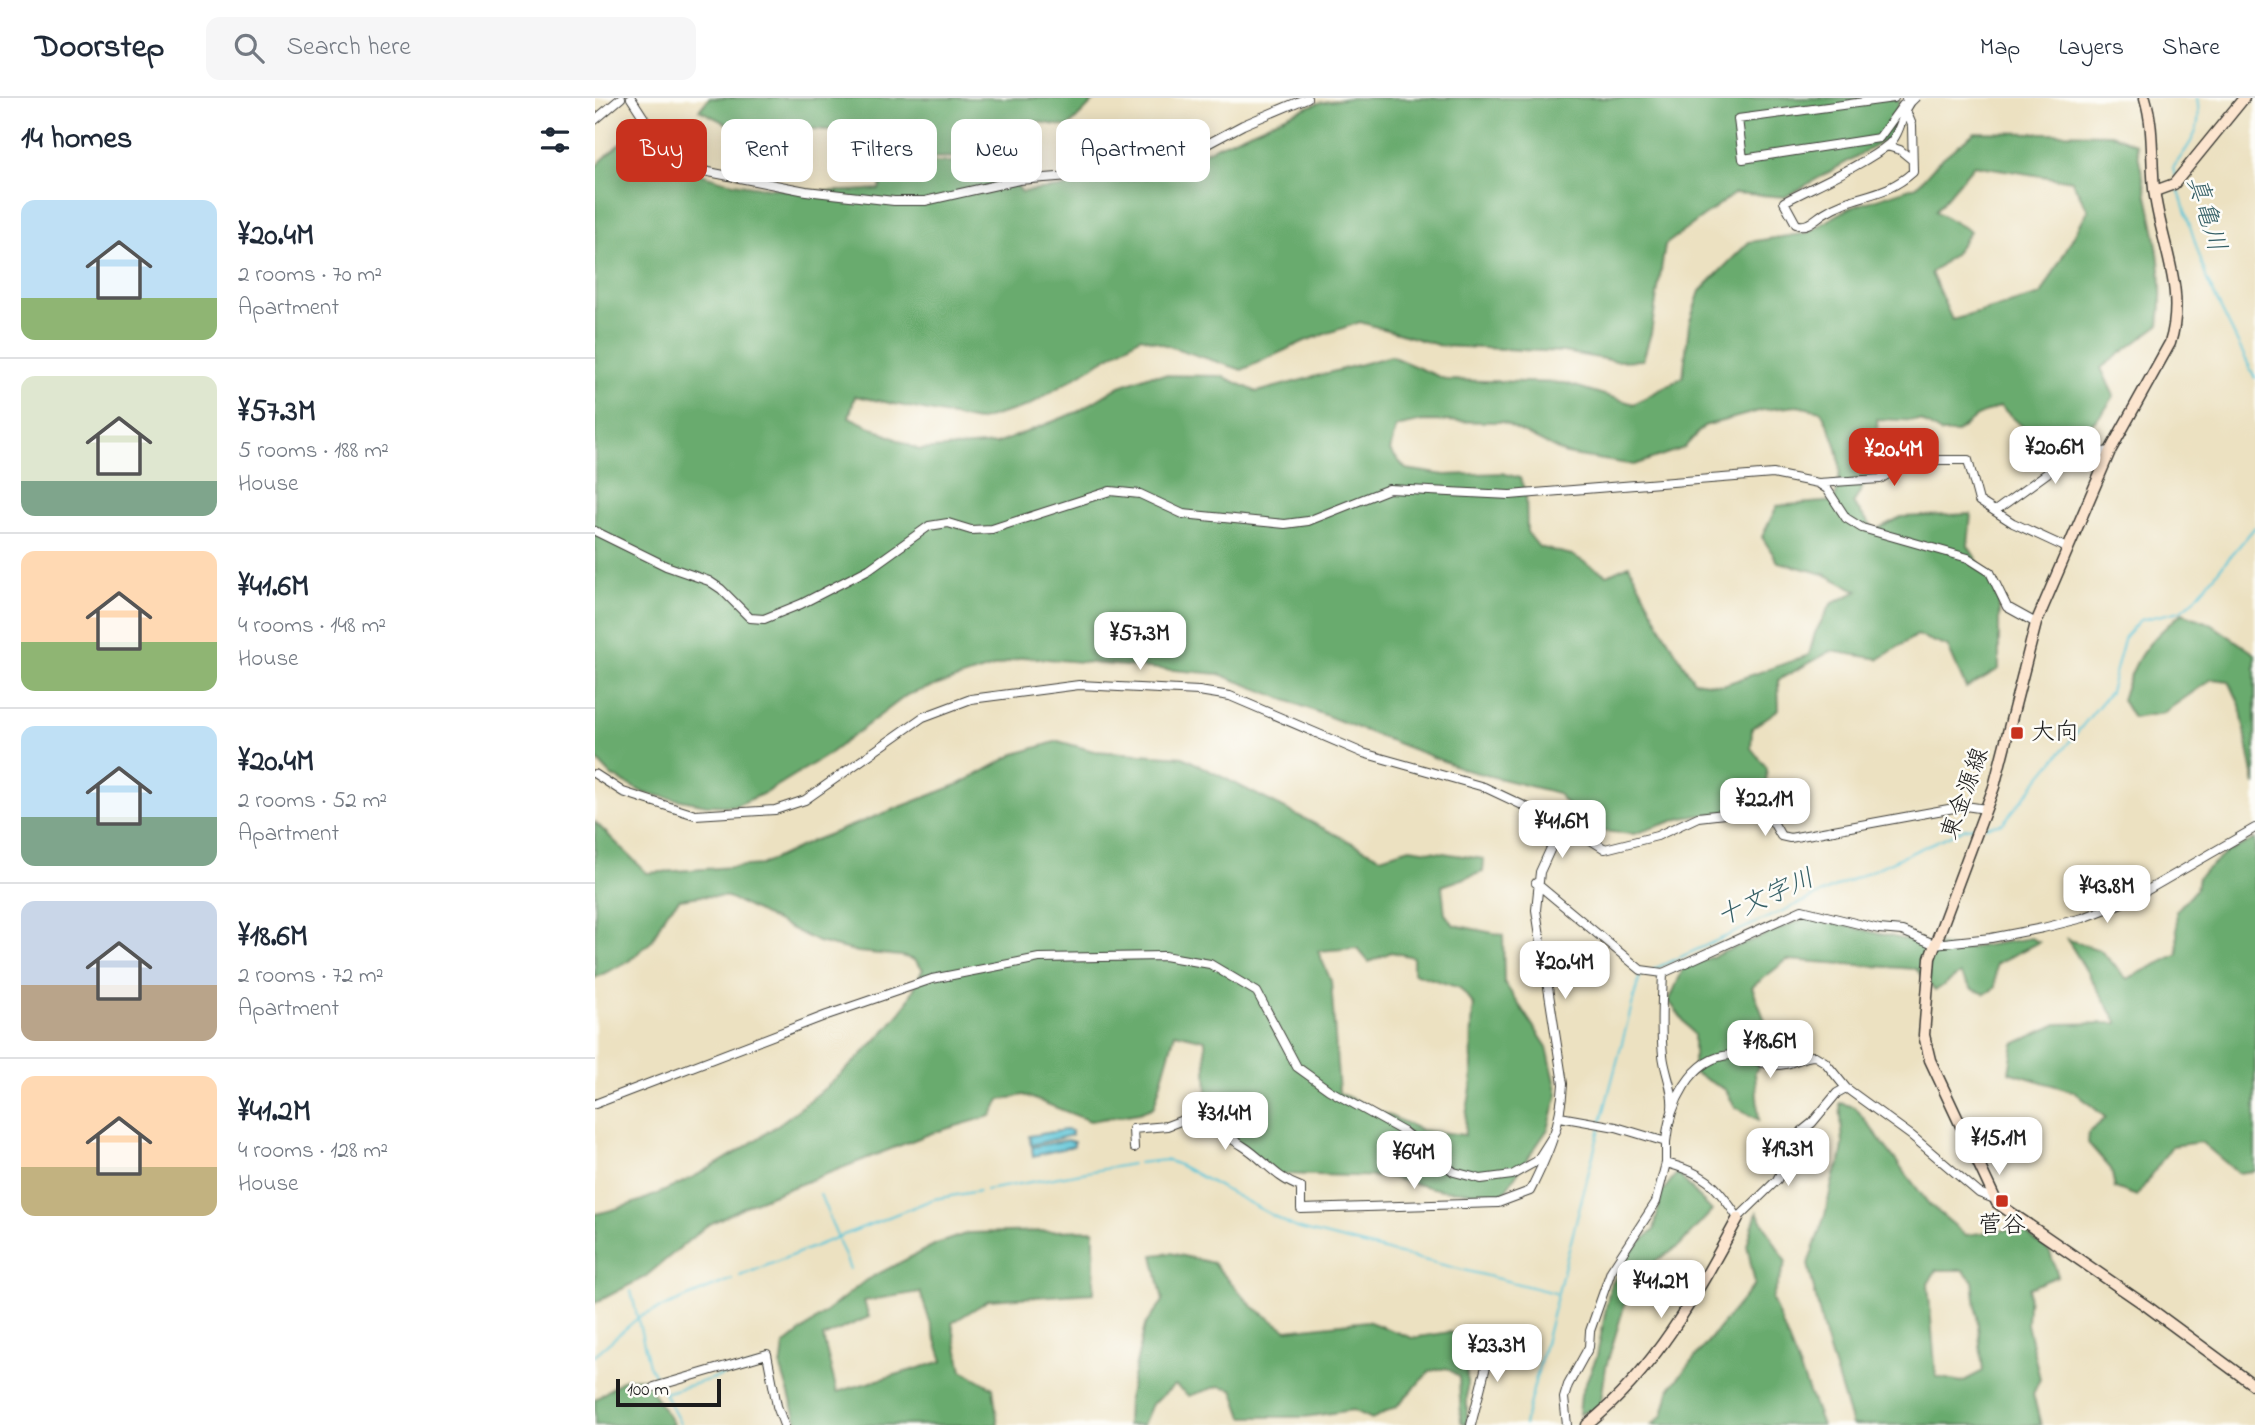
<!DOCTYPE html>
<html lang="en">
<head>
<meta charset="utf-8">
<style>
  :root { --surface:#fff; --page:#f6f6f7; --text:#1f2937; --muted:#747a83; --line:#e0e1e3; --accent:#c8321e }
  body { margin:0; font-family:"Indie Flower","Klee One",sans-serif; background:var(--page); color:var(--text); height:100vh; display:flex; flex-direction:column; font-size:26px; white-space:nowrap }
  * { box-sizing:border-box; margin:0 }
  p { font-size:23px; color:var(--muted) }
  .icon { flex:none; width:38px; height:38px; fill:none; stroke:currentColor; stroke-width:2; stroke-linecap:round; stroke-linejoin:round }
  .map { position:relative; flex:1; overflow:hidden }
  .sheet { display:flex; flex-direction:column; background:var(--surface); width:595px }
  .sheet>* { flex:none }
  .hud { position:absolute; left:21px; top:21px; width:665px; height:63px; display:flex; gap:14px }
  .scale { position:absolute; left:21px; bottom:18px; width:105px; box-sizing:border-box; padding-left:7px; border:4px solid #1c1c1c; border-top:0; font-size:19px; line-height:24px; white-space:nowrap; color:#1c1c1c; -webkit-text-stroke:5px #fdfcf7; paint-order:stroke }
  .price { position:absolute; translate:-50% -60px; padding:0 16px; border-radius:14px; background:#fff; color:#222; font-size:23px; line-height:46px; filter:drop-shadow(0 2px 4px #0008) }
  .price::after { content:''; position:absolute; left:50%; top:42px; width:21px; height:16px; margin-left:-10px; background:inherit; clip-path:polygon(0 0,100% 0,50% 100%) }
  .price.current { background:var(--accent); color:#fff }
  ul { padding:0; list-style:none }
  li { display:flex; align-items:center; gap:21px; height:175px; padding:0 21px }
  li+li { border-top:2px solid var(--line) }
  li span { display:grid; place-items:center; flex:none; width:196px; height:140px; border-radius:14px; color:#555 }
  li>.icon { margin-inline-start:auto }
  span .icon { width:84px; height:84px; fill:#fffc; stroke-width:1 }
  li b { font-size:30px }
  h2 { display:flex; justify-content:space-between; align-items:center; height:84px; padding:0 21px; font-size:30px }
  .tag { padding:0 24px; border-radius:14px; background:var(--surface); box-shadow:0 4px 18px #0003; font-size:24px; line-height:63px }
  .tag.current { background:var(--accent); color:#fff }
  header { display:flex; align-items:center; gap:42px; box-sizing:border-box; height:98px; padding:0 35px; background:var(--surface); border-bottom:2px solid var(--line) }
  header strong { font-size:33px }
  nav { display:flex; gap:38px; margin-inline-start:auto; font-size:24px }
  .search { width:490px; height:63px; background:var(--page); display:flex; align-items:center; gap:18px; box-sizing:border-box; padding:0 24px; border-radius:14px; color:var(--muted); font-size:26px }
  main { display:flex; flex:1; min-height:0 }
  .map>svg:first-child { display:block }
</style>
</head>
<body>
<header>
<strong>Doorstep</strong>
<div class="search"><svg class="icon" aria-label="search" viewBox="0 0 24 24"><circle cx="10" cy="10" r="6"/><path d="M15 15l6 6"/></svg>Search here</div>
<nav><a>Map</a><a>Layers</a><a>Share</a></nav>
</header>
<main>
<section class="sheet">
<h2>14 homes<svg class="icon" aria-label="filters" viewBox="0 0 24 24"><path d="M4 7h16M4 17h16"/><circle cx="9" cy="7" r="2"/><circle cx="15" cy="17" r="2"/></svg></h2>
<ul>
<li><span style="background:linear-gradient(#bfe0f5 70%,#8fb573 0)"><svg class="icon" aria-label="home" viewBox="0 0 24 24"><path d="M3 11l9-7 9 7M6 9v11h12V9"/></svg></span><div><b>¥20.4M</b><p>2 rooms · 70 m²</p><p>Apartment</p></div></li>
<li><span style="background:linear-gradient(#dfe7d0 75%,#7fa58c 0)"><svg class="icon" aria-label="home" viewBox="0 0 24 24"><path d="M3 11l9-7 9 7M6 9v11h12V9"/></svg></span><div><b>¥57.3M</b><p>5 rooms · 188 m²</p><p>House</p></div></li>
<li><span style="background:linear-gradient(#ffd9b3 65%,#8fb573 0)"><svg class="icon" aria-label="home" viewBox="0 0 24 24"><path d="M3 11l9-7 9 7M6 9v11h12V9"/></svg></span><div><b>¥41.6M</b><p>4 rooms · 148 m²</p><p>House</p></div></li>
<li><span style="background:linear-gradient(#bfe0f5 65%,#7fa58c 0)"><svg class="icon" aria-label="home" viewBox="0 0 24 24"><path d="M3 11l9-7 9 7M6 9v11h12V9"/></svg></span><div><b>¥20.4M</b><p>2 rooms · 52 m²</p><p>Apartment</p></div></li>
<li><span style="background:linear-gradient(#c9d6e8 60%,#b9a48a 0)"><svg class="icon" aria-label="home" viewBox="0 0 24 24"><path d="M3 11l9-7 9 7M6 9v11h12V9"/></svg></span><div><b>¥18.6M</b><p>2 rooms · 72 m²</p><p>Apartment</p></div></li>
<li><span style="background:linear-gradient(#ffd9b3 65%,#c2b280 0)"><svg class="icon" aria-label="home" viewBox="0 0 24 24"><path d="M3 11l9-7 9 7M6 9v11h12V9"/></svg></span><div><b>¥41.2M</b><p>4 rooms · 128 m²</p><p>House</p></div></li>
</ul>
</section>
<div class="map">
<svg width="1660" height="1327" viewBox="0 0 1660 1327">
  <rect width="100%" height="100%" fill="#fdfcf7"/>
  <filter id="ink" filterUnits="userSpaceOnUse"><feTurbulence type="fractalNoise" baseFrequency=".0143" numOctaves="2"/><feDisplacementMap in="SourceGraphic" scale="14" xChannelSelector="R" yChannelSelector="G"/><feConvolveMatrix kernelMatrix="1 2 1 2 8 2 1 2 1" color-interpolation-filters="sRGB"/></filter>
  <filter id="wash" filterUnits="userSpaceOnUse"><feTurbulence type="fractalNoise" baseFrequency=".00686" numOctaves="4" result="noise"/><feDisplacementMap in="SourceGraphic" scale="28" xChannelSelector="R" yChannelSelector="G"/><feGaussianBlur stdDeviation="1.57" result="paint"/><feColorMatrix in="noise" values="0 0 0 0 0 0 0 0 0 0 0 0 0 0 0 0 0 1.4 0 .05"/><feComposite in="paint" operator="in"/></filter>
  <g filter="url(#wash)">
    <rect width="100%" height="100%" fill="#ece1c1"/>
    <path fill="#69ab6e" stroke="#426445" stroke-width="2" fill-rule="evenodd" d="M 114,0 L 502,0 L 473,29 L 432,22 L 398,29 L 402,59 L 291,60 L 274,49 L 265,34 L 185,29 L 154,37 L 104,12 Z
      M 753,0 L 1301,0 L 1304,3 L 1294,40 L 1190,99 L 1140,95 L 1070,147 L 1056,235 L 1048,262 L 1021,263 L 968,254 L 846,248 L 765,224 L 710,243 L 647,272 L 546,239 L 433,308 L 382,323 L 260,298 L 254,319 L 324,352 L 401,346 L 482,314 L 525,288 L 555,277 L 627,278 L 662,294 L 796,258 L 852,282 L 970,285 L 1039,306 L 1088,279 L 1094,226 L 1105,193 L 1154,144 L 1212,135 L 1254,110 L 1322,88 L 1344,63 L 1380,34 L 1516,36 L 1541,46 C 1552,105 1573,167 1564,227 L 1506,270 L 1519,298 C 1501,328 1486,337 1453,348 L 1445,329 L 1428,329 L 1405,308 L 1382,318 L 1361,335 L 1346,335 L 1326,323 L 1282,321 L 1284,360 L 1258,406 L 1280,432 L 1306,419 L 1376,416 L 1373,448 L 1404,497 L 1404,571 L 1371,590 L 1353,549 L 1322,537 L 1284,561 L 1236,553 L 1183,582 L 1184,611 L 1157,630 L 1156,650 L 1172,670 L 1170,701 L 1136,713 L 1087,720 L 1039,736 L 1004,733 L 985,721 L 962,695 L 871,672 L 624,576 L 429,559 L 312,597 L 234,656 L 172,694 L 140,708 L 112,707 L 49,695 L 17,678 L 0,660 L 0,69 L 36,35 L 58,35 C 66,45 76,60 87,67 C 133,94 232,96 284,91 L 293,64 L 403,64 L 427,94 L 551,80 L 695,16 L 723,5 ZM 1379,67 L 1477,83 L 1493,112 L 1446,197 L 1357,222 L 1336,175 L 1360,155 L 1375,133 L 1340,113 ZM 1202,308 L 1226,313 C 1243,344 1251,369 1239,403 L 1182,408 L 1167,439 L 1183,464 L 1229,476 L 1263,493 L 1236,506 L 1220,535 L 1214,557 L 1128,587 L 1099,583 L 1069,535 L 1034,467 L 1012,477 L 977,457 L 944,449 L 932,434 L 931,395 L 925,380 L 907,375 L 850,377 L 811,371 L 795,353 L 801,329 L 828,323 L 907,324 L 971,356 L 1039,367 L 1089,350 L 1109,328 L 1168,312 Z
      M 1587,515 L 1616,526 L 1660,556 L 1660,687 L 1645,607 L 1634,583 L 1617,581 L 1568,615 L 1538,620 L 1527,602 C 1540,558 1552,544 1587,515 Z
      M 463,643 L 499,653 L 588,659 L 785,759 L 815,750 L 889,761 L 888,774 L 847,788 L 850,816 L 859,827 L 908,837 L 909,884 L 952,949 L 963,996 L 953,1031 L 908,1096 L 846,1092 L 792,1079 L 685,1076 L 621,1031 L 612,996 L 610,942 L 580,935 L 559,1009 L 544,1015 L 495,1023 L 429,997 L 405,1002 L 396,1018 L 337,1035 L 154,1106 L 111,1128 L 50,1179 L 0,1205 L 0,1116 C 103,1095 240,996 306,914 C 315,902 321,885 328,871 L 319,862 L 306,858 L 263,854 L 223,844 L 133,799 L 106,798 L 85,801 L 70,816 L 57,843 L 34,863 L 0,880 L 0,724 L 52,775 L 166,767 L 217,743 L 367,685 L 420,656 ZM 762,850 L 774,864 L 796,854 L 818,859 L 818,875 L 865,890 L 879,907 C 875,931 877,953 877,978 C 877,998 868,1017 870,1037 L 826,1032 L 744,995 L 736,883 L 723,853 Z
      M 1660,741 L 1660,1073 L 1643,1075 L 1606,1044 L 1577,1048 L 1542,1098 L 1520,1090 L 1516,1071 L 1493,1045 L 1494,1034 L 1511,1020 L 1480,994 L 1414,974 L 1419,946 L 1462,926 L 1523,925 L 1472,841 L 1505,852 L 1532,881 L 1583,856 L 1581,813 L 1601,791 L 1603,779 L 1632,754 Z
      M 1213,819 L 1316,843 L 1369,851 L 1436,840 L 1444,844 L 1401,866 L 1400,890 L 1390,896 L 1377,891 L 1365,876 L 1340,893 L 1321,871 L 1192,862 L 1157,889 L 1179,946 L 1160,974 L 1164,1022 L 1139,1008 L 1131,992 L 1099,975 L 1099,937 L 1074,903 L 1088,871 Z
      M 1245,1005 L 1260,1009 L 1334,1106 L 1371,1137 L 1424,1130 L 1455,1154 L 1463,1178 L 1434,1190 L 1432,1226 L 1445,1281 L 1438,1296 L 1446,1327 L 1257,1327 L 1230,1239 L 1213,1166 L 1230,1117 L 1239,1076 L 1245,1065 L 1248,1047 ZM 1341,1172 L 1368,1172 L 1378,1183 L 1388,1273 L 1367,1284 L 1341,1279 L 1333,1186 Z
      M 1082,1075 L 1117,1113 L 1084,1148 L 1038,1178 L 1011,1269 L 1005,1309 L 984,1316 L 986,1296 L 1002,1258 L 1015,1189 L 1037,1152 L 1059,1132 L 1067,1094 Z
      M 1162,1114 L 1191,1164 L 1177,1201 L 1227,1327 L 1057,1327 L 1068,1317 L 1075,1290 L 1160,1186 L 1152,1147 Z
      M 499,1132 L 499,1195 L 394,1202 L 357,1225 L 367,1272 L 398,1290 L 403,1327 L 206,1327 L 202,1322 L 186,1270 L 189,1247 L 271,1182 L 341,1146 L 373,1135 ZM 325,1194 L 348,1263 L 242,1294 L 228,1239 L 274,1219 L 269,1203 Z
      M 575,1155 L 618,1165 L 657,1208 L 692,1232 L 772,1223 L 817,1240 L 855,1234 L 872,1241 L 872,1327 L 866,1324 L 864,1279 L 852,1270 L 835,1273 L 802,1308 L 777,1321 L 758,1312 L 710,1319 L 648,1319 L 638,1291 L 624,1288 L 594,1298 L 580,1287 L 557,1306 L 548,1327 L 532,1327 L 533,1301 L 550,1227 L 568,1203 L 558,1157 Z
      M 48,1280 L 79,1327 L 0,1327 L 0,1302 L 29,1281 Z"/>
    <path fill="#5cc5d8" stroke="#3c707a" stroke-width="2" d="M 470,1032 L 477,1033 L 477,1037 L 436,1047 L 434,1038 Z
      M 472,1042 L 479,1044 L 479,1048 L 438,1058 L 437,1049 Z"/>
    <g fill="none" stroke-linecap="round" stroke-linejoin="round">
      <path stroke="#5cc5d8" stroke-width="2" d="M 1580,78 L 1578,70 C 1596,44 1608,34 1602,0
        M 1583,90 L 1612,182 L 1660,280
        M 1390,729 L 1408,725 L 1515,594 L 1530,538 L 1545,522 L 1585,513 L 1599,502 L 1660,429
        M 1059,871 L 1371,730 L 1380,729
        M 1006,1024 L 1045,877 L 1048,876
        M 543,1065 L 571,1062 L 584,1067 L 701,1130 L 960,1195
        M 391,1092 L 537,1066
        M 225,1096 L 255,1171
        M 145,1178 L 339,1101 L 384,1093
        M 36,1193 L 54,1267 L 63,1284
        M 0,1257 L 44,1219 L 137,1181
        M 86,1327 L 69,1295 L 170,1265
        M 929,1327 L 1005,1030"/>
    </g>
  </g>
  <g filter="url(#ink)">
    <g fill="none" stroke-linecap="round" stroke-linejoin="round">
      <g stroke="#3b3a35" stroke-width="10">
        <path id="street" d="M 36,0 L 74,59 L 83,68 L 211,93 L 299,103 L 330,103 L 424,82 L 539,73 L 573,67 L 648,27 L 712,0
          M 1299,0 L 1143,21 L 1148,61 L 1284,40 L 1308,7 L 1316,3 L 1311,0
          M 1312,15 L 1317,27 L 1318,74 C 1288,101 1260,95 1229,115 C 1220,121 1211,131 1201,126 L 1189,104 C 1217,89 1272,65 1294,46 C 1307,35 1307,9 1320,0
          M 0,22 L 26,0
          M 1292,48 L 1305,52 L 1316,61
          M 1223,385 L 1285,381 L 1298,373 L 1332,362 L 1373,362 L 1384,403 L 1418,425 L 1472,450
          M 1400,413 L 1476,358 L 1515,353
          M 0,433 L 71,468 L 114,483 L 126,491 L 155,520 L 169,521 L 206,506 L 274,471 L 334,428 L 353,425 L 376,432 L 397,431 L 515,393 L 545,396 L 588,416 L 690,426 L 713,423 L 794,391 L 915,397 L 1178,376 L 1223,385 L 1232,391 L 1251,420 L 1267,430 L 1373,460 L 1395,474 L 1412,509 L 1441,525
          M 0,676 L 28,694 L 100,717 L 180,712 L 210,702 L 328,619 L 376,601 L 484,587 L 604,593 L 635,598 L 768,655 L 889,689 L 978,731 L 1010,751 L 1062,738 L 1103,719 L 1156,713 L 1174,717 L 1186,738 L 1195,740 L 1370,708 L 1391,711
          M 941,785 L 1046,872 L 1068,875 L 1207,812 L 1284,831 L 1307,833 L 1339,846 L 1396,840 L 1448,830 L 1488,820 L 1537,801 L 1660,730
          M 1068,875 C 1067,903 1065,930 1068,957 C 1070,976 1079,991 1077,1010
          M 0,1006 L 232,917 L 337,881 L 444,860 L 569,858 L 615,866 L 662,894 L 702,969 L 734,992 L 809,1034 L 859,1074 L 886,1081 L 917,1077 L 942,1063 L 961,1033
          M 965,1019 L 1021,1029 L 1071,1044 C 1074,1009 1095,958 1137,957 C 1152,957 1164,966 1178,967 C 1193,969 1206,958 1220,958 L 1230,964 L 1251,990 L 1317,1038 L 1384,1095 L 1397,1100
          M 539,1050 L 538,1031 L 572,1028 L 601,1017 C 615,1030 631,1037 648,1048 C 669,1061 681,1081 706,1089 L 706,1111 L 903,1105 L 935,1093 C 953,1057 966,1027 968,986 L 941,812 L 945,774 L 966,728
          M 1071,1065 C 1110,1075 1121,1086 1143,1120 L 1182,1082 L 1207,1033 L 1217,1025 L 1242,995 L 1251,990
          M 59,1289 L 172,1256 L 182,1308 L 189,1327
          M 876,1327 L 899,1237
          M 972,1327 L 969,1300 L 973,1287 L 994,1249 L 995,1233 L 1016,1173 L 1061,1104 L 1071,1065 L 1071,1044"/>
      </g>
      <g stroke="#3b3a35" stroke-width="13">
        <path id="secondary" d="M 1550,0 C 1559,30 1556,61 1559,91 C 1565,145 1592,191 1575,245 L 1515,353 L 1441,525 L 1399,689 L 1335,860 L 1329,937 L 1335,962 L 1402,1105 L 1553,1209 L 1660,1288
          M 1560,93 L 1579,86 L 1649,0
          M 992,1327 C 1061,1271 1101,1197 1143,1120"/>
      </g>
      <use href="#street" stroke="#fff" stroke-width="8"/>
      <use href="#secondary" stroke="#fce5cf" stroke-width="10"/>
    </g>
  </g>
  <g fill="#c8321e" stroke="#fdfcf7" stroke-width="2.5">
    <rect x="1415" y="628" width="14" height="14" rx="3.5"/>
    <rect x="1400" y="1096" width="14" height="14" rx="3.5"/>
  </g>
  <g text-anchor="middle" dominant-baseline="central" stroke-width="5" stroke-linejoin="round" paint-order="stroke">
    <g font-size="24" fill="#1c1c1c" stroke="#fdfcf7" text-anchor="start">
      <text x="1436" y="635">大向</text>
      <text x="1407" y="1128" text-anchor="middle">菅谷</text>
    </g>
    <g font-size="24" fill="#1c1c1c" stroke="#fdfcf7">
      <text transform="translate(1371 696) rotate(-70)">東金源線</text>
    </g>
    <g font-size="26" font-style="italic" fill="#366067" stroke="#fdfcf7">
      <text transform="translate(1610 116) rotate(73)">真亀川</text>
      <text transform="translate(1171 801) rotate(-24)">十文字川</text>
    </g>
  </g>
</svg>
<div class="scale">100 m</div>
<b class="price" style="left:1460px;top:388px">¥20.6M</b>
<b class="price current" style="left:1299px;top:390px">¥20.4M</b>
<b class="price" style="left:545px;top:574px">¥57.3M</b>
<b class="price" style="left:1170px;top:740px">¥22.1M</b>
<b class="price" style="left:967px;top:762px">¥41.6M</b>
<b class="price" style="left:1512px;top:827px">¥43.8M</b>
<b class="price" style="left:970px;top:903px">¥20.4M</b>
<b class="price" style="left:1175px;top:982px">¥18.6M</b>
<b class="price" style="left:630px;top:1054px">¥31.4M</b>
<b class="price" style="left:1404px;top:1079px">¥15.1M</b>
<b class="price" style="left:1193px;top:1090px">¥19.3M</b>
<b class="price" style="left:819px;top:1093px">¥64M</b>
<b class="price" style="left:1066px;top:1222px">¥41.2M</b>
<b class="price" style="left:902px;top:1286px">¥23.3M</b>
<div class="hud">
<a class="tag current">Buy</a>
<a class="tag">Rent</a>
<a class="tag">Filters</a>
<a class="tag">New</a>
<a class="tag">Apartment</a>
</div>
</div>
</main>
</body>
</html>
